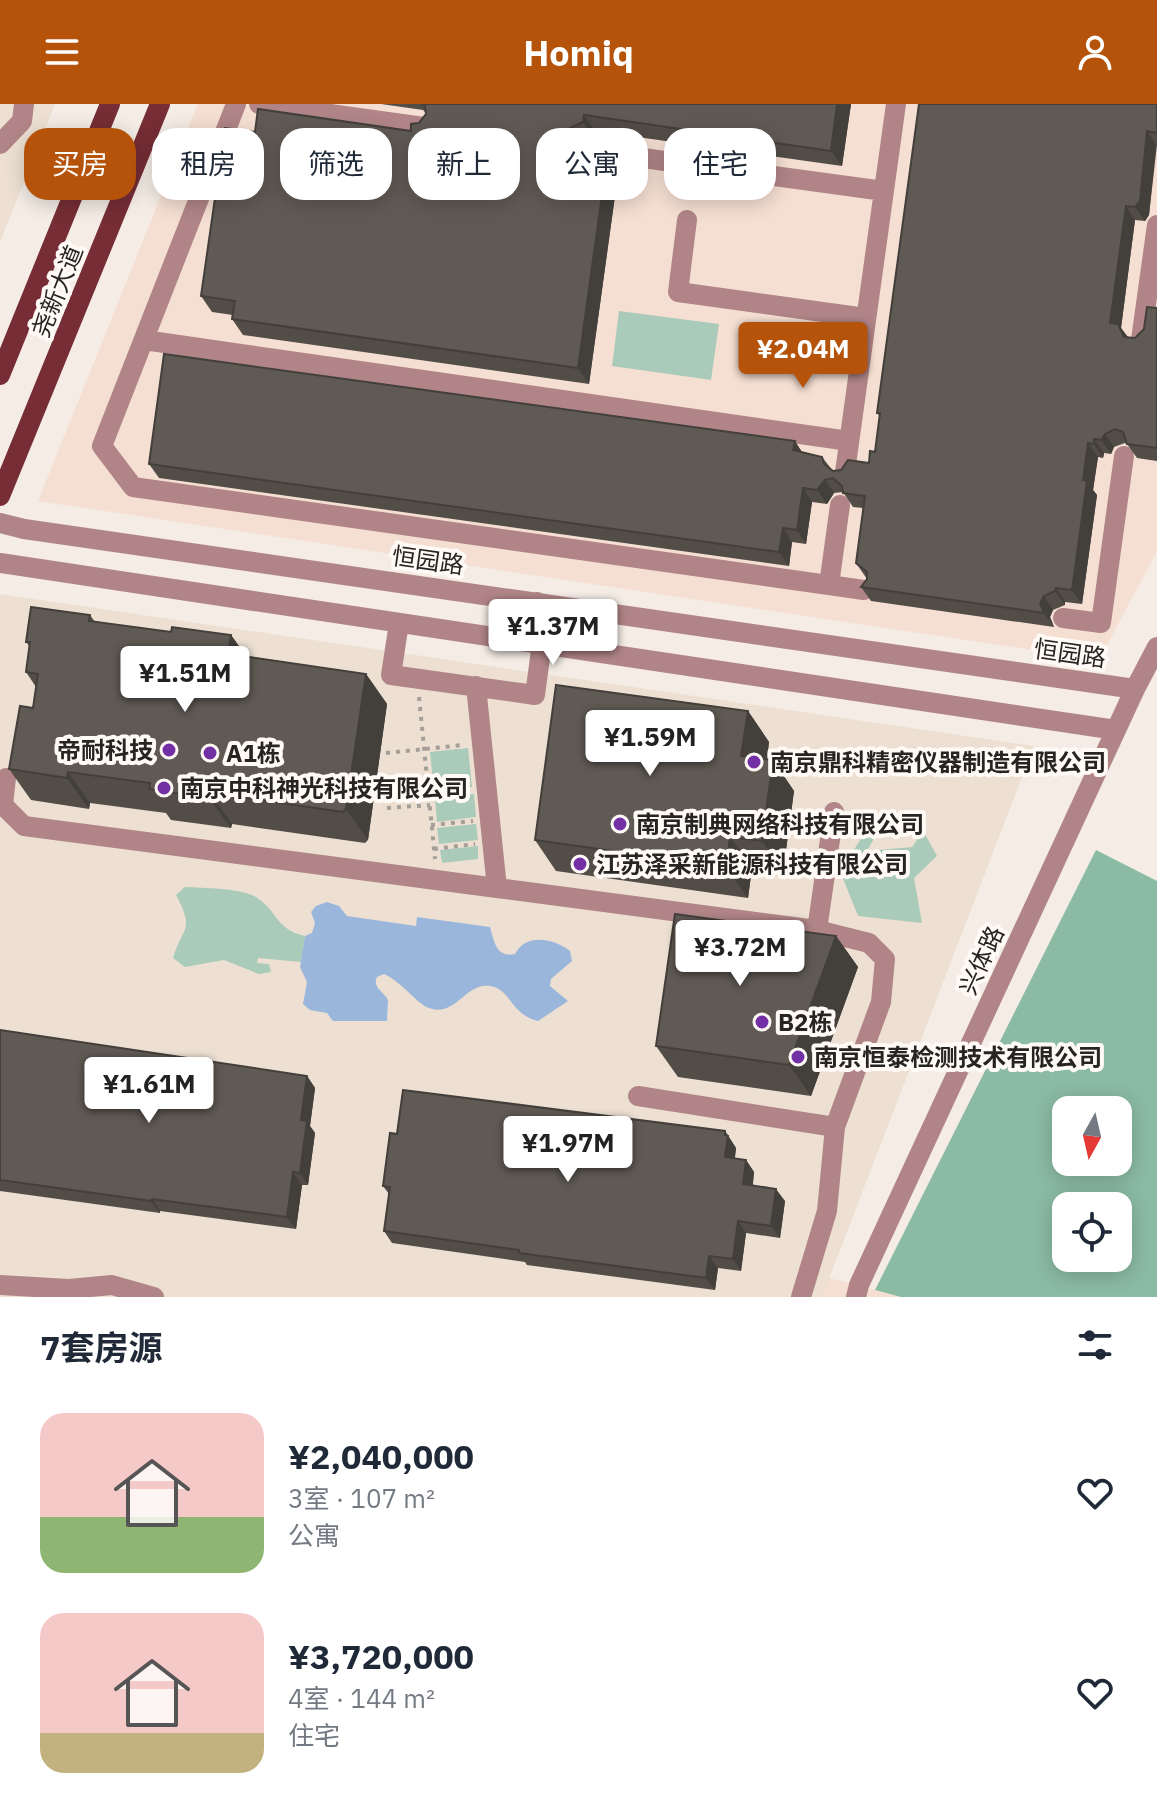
<!DOCTYPE html>
<html lang="zh">
<head>
<meta charset="utf-8">
<style>
  :root { --surface:#fff; --page:#f6f6f7; --text:#1f2937; --muted:#747a83; --accent:#b45309 }
  body { margin:0; font-family:"IBM Plex Sans","Noto Sans SC",sans-serif; background:var(--page); color:var(--text); height:100vh; display:flex; flex-direction:column; font-size:30px; white-space:nowrap }
  * { box-sizing:border-box; margin:0 }
  p { font-size:26px; color:var(--muted) }
  .icon { flex:none; width:44px; height:44px; fill:none; stroke:currentColor; stroke-width:2; stroke-linecap:round; stroke-linejoin:round }
  .map { position:relative; height:1193px; overflow:hidden }
  .panel { display:flex; flex-direction:column; background:var(--surface); flex:1 }
  .panel>* { flex:none }
  .banner { position:absolute; left:24px; top:24px; width:1110px; height:72px; display:flex; gap:16px }
  .needle { width:52px; rotate:188deg }
  .fabs { position:absolute; left:1052px; top:992px; display:grid; gap:16px }
  .fabs a { display:grid; place-items:center; width:80px; height:80px; border-radius:16px; background:var(--surface); box-shadow:0 4px 20px #0003; font-size:40px }
  .price { position:absolute; translate:-50% -68px; padding:0 18px; border-radius:8px; background:#fff; color:#222; font-size:26px; line-height:52px; filter:drop-shadow(0 2px 4px #0008) }
  .price::after { content:''; position:absolute; left:50%; top:48px; width:24px; height:18px; margin-left:-12px; background:inherit; clip-path:polygon(0 0,100% 0,50% 100%) }
  .price.selected { background:var(--accent); color:#fff }
  ul { padding:0; list-style:none }
  li { display:flex; align-items:center; gap:24px; height:200px; padding:0 40px }
  li span { display:grid; place-items:center; flex:none; width:224px; height:160px; border-radius:24px; color:#555 }
  li>.icon { margin-inline-start:auto }
  span .icon { width:96px; height:96px; fill:#fffc; stroke-width:1 }
  li b { font-size:34px }
  h2 { display:flex; justify-content:space-between; align-items:center; height:96px; padding:0 40px; font-size:34px }
  .pill { padding:0 28px; border-radius:24px; background:var(--surface); box-shadow:0 4px 20px #0003; font-size:28px; line-height:72px }
  .pill.selected { background:var(--accent); color:#fff }
  header { display:flex; justify-content:space-between; align-items:center; height:104px; padding:0 40px; background:var(--accent); color:#fff; font-size:36px; font-weight:800 }
  .map>svg:first-child { display:block }
</style>
</head>
<body>
<header><svg class="icon" aria-label="menu" viewBox="0 0 24 24"><path d="M4 6h16M4 12h16M4 18h16"/></svg>Homiq<svg class="icon" aria-label="person" viewBox="0 0 24 24"><circle cx="12" cy="8" r="4"/><path d="M4 21q1-7 8-7t8 7"/></svg></header>
<div class="map">
<svg width="1157" height="1193" viewBox="0 0 1157 1193">
  <rect width="100%" height="100%" fill="#f4ece5"/>
  <path fill="#ede0d3" d="M 0,0 L 55,0 L 0,138 Z
    M 0,490 L 1034,642 L 822,1193 L 0,1193 Z"/>
  <path fill="#f5dfd2" d="M 198,0 L 1157,0 L 1157,447 L 1099,556 L 38,397 Z
    M 829,1174 L 901,1193 L 822,1193 Z"/>
  <path fill="#aacbba" d="M 619,207 L 719,220 L 711,276 L 612,262 Z
    M 468,644 L 472,683 L 434,687 L 430,648 Z
    M 474,690 L 476,713 L 437,718 L 435,694 Z
    M 872,718 L 881,722 L 867,747 L 912,743 L 919,733 L 918,722 L 921,723 L 937,752 L 914,774 L 922,819 L 858,812 L 840,767 Z
    M 476,720 L 478,736 L 439,740 L 437,724 Z
    M 478,742 L 478,755 L 442,759 L 440,746 Z
    M 185,783 C 203,784 241,784 256,793 C 278,807 275,825 305,832 L 301,858 L 258,854 L 257,859 L 269,860 L 271,868 L 259,870 L 224,856 L 185,863 L 173,854 C 183,822 195,827 176,791 Z"/>
  <path fill="#8bbba3" fill-rule="evenodd" d="M 1096,746 L 1157,777 L 1157,1193 L 901,1193 L 875,1186 ZM 1066,1006 L 1118,1006 L 1118,1058 L 1066,1058 ZM 1066,1102 L 1118,1102 L 1118,1154 L 1066,1154 Z"/>
  <path fill="#9ab7db" d="M 327,798 L 339,802 L 347,812 L 416,822 L 417,813 L 490,823 C 494,837 496,854 515,850 C 526,829 553,834 570,847 L 572,857 L 551,875 L 550,882 L 568,897 L 538,917 C 511,911 511,885 490,882 C 466,878 455,914 429,904 C 417,900 402,878 384,870 L 377,873 C 372,883 383,887 388,896 L 387,917 L 333,917 L 327,909 L 310,906 L 303,900 L 307,878 L 300,863 L 305,832 L 312,829 L 315,819 L 311,808 L 316,802 Z"/>
  <g fill="none" stroke-linecap="round" stroke-linejoin="round">
    <path stroke="#a59f9a" stroke-width="4" stroke-dasharray="4 6" stroke-linecap="butt" d="M 419,593 L 435,755
      M 386,649 L 463,641
      M 429,690 L 466,687
      M 387,704 L 430,701
      M 431,721 L 473,717
      M 434,745 L 475,740"/>
    <path stroke="#b18587" stroke-width="20" d="M 236,0 L 102,342 L 133,383 L 864,486
      M 259,0 L 424,23
      M 0,40 L 22,17 L 24,0
      M 592,47 L 884,87
      M 687,116 L 678,188 L 866,214
      M 144,236 L 849,337
      M 1141,236 L 1157,121
      M 845,368 L 896,0
      M 0,419 L 24,425 L 1135,585
      M 0,459 L 1116,626
      M 829,481 L 840,401
      M 1063,514 L 1101,519 L 1124,352
      M 399,519 L 391,571 L 535,591 L 542,539
      M 533,538 L 537,498
      M 6,674 L 3,701 L 24,722 L 497,784 L 476,582
      M 497,784 L 817,826 L 834,708
      M 638,992 L 835,1023 L 881,898 L 885,855 L 869,839 L 817,826
      M 0,1181 L 69,1185 L 112,1181 L 154,1193
      M 801,1193 L 827,1107 L 835,1023
      M 856,1193 L 859,1181 L 1135,585 L 1157,543"/>
    <path stroke="#762d35" stroke-width="20" d="M 0,271 L 110,0
      M 0,392 L 160,0"/>
  </g>
  <path fill="#534d48" d="M 381,0 L 851,0 L 842,62 L 595,27 L 594,34 L 581,40 L 581,46 L 585,51 L 607,55 L 618,70 L 589,280 L 243,231 L 232,215 L 233,211 L 212,208 L 201,192 L 255,28 L 411,27 L 426,9 L 423,6 Z
    M 1157,0 L 1157,41 L 1149,111 L 1145,117 L 1135,116 L 1121,224 L 1128,233 L 1135,234 L 1144,225 L 1157,204 L 1157,357 L 1137,354 L 1127,340 L 1125,339 L 1114,343 L 1111,350 L 1104,349 L 1103,354 L 1098,353 L 1093,386 L 1097,391 L 1082,500 L 1065,498 L 1065,501 L 1053,506 L 1050,513 L 1054,523 L 871,497 L 861,483 L 867,475 L 856,459 L 863,404 L 853,403 L 843,388 L 834,389 L 827,400 L 812,398 L 806,440 L 792,438 L 789,462 L 159,374 L 149,360 L 802,348 L 822,353 L 833,367 L 869,359 L 875,348 L 880,313 L 877,309 Z
    M 90,511 L 95,518 L 171,528 L 231,531 L 246,552 L 366,570 L 387,600 L 368,736 L 365,739 L 232,720 L 231,724 L 171,716 L 166,709 L 90,699 L 89,705 L 31,696 L 9,665 L 33,604 L 36,583 L 26,568 L 30,543 L 26,538 Z
    M 748,607 L 769,638 L 767,656 L 773,656 L 794,687 L 783,768 L 752,764 L 748,794 L 556,767 L 535,736 Z
    M 836,832 L 858,863 L 811,992 L 678,973 L 656,942 Z
    M 0,926 L 307,972 L 315,984 L 310,1022 L 315,1029 L 308,1081 L 302,1081 L 296,1125 L 160,1107 L 160,1109 L 0,1087 Z
    M 725,1027 L 736,1044 L 735,1054 L 746,1056 L 754,1068 L 753,1081 L 785,1097 L 780,1134 L 746,1129 L 741,1167 L 718,1164 L 715,1186 L 527,1161 L 525,1158 L 392,1139 L 384,1127 L 389,1090 L 383,1082 L 397,1030 Z"/>
  <path fill="#433f3b" d="M 837,0 L 851,0 L 842,62 L 831,47 Z
    M 584,11 L 595,27 L 594,34 L 583,18 Z
    M 570,24 L 581,40 L 581,46 L 591,60 L 590,66 L 569,37 Z
    M 1147,27 L 1156,41 L 1149,111 L 1145,117 L 1135,103 Z
    M 607,55 L 618,70 L 589,280 L 578,264 Z
    M 1126,102 L 1135,116 L 1121,224 L 1128,234 L 1134,247 L 1110,219 Z
    M 1105,330 L 1114,343 L 1111,350 L 1101,336 Z
    M 1094,335 L 1104,349 L 1103,354 L 1094,340 Z
    M 795,337 L 804,351 L 793,346 Z
    M 1088,339 L 1098,353 L 1093,386 L 1097,391 L 1082,500 L 1072,486 Z
    M 825,376 L 834,389 L 827,400 L 817,386 Z
    M 803,384 L 812,398 L 806,440 L 797,426 Z
    M 783,424 L 792,438 L 789,462 L 779,448 Z
    M 1056,484 L 1065,498 L 1065,501 L 1055,487 Z
    M 1044,492 L 1053,506 L 1050,513 L 1054,523 L 1044,509 L 1040,499 Z
    M 231,531 L 253,562 L 228,550 Z
    M 366,570 L 387,600 L 368,736 L 346,705 Z
    M 748,607 L 769,638 L 763,683 L 741,652 Z
    M 773,656 L 794,687 L 783,768 L 762,737 Z
    M 68,668 L 90,699 L 89,705 L 67,674 Z
    M 210,689 L 232,720 L 231,724 L 209,694 Z
    M 730,733 L 752,764 L 748,794 L 726,763 Z
    M 836,832 L 858,863 L 811,992 L 789,961 Z
    M 307,972 L 315,984 L 310,1022 L 315,1029 L 308,1081 L 300,1069 L 301,1016 Z
    M 725,1027 L 736,1044 L 733,1065 L 725,1053 Z
    M 746,1056 L 754,1068 L 751,1092 L 743,1080 Z
    M 293,1068 L 302,1081 L 296,1125 L 287,1113 Z
    M 776,1085 L 785,1097 L 780,1134 L 771,1122 Z
    M 152,1095 L 160,1107 L 160,1109 L 151,1097 Z
    M 738,1117 L 746,1129 L 741,1167 L 733,1155 Z
    M 709,1152 L 718,1164 L 715,1186 L 706,1174 Z"/>
  <path fill="#605a54" stroke="#433f3b" stroke-width="2" d="M 422,0 L 837,0 L 831,47 L 584,11 L 583,18 L 570,24 L 569,37 L 580,44 L 579,50 L 607,55 L 578,264 L 232,215 L 235,197 L 201,192 L 225,24 L 255,28 L 258,5 L 411,27 L 411,20 L 419,19 L 426,10 L 425,2 Z
    M 919,0 L 1157,0 L 1157,29 L 1147,27 L 1140,97 L 1135,103 L 1126,102 L 1110,219 L 1118,220 L 1124,233 L 1135,234 L 1144,225 L 1147,203 L 1157,204 L 1157,344 L 1127,340 L 1123,328 L 1115,325 L 1105,330 L 1101,336 L 1094,335 L 1094,340 L 1088,339 L 1083,376 L 1087,377 L 1072,486 L 1056,484 L 1055,487 L 1044,492 L 1040,499 L 1044,509 L 861,483 L 867,475 L 867,468 L 856,459 L 865,392 L 843,389 L 842,382 L 833,374 L 825,376 L 817,386 L 803,384 L 797,426 L 783,424 L 779,448 L 149,360 L 164,250 L 795,337 L 793,346 L 822,353 L 824,360 L 833,367 L 841,366 L 848,356 L 869,359 L 870,347 L 875,348 L 880,309 L 877,309 Z
    M 31,503 L 90,511 L 89,517 L 171,528 L 172,523 L 231,531 L 228,550 L 366,570 L 346,705 L 343,708 L 210,689 L 209,694 L 149,685 L 150,679 L 68,668 L 67,674 L 9,665 L 20,602 L 33,604 L 38,570 L 26,568 L 30,538 L 26,538 Z
    M 556,581 L 748,607 L 741,652 L 773,656 L 762,737 L 730,733 L 726,763 L 535,736 Z
    M 675,810 L 836,832 L 789,961 L 656,942 Z
    M 0,926 L 307,972 L 301,1016 L 307,1017 L 300,1069 L 293,1068 L 287,1113 L 152,1095 L 151,1097 L 0,1076 Z
    M 403,986 L 725,1027 L 725,1031 L 728,1032 L 725,1053 L 746,1056 L 743,1080 L 776,1085 L 771,1122 L 738,1117 L 733,1155 L 709,1152 L 706,1174 L 519,1149 L 519,1146 L 384,1127 L 390,1083 L 383,1082 L 390,1029 L 397,1030 Z"/>
  <g fill="#7330a4" stroke="#fffaf6" stroke-width="3">
    <circle cx="169" cy="646" r="8"/>
    <circle cx="210" cy="649" r="8"/>
    <circle cx="754" cy="658" r="8"/>
    <circle cx="164" cy="684" r="8"/>
    <circle cx="620" cy="720" r="8"/>
    <circle cx="580" cy="760" r="8"/>
    <circle cx="762" cy="918" r="8"/>
    <circle cx="798" cy="953" r="8"/>
  </g>
  <g text-anchor="middle" dominant-baseline="central" stroke-width="8" stroke-linejoin="round" paint-order="stroke">
    <g font-size="24" fill="#272522" stroke="#fffaf6">
      <text transform="translate(57 187) rotate(-68)">尧新大道</text>
      <text transform="translate(428 456) rotate(8)">恒园路</text>
      <text transform="translate(1070 549) rotate(8)">恒园路</text>
      <text transform="translate(981 856) rotate(-65)">兴体路</text>
    </g>
    <g font-size="24" font-weight="bold" fill="#272522" stroke="#fffaf6" text-anchor="start">
      <text x="153" y="646" text-anchor="end">帝耐科技</text>
      <text x="226" y="649">A1栋</text>
      <text x="770" y="658">南京鼎科精密仪器制造有限公司</text>
      <text x="180" y="684">南京中科神光科技有限公司</text>
      <text x="636" y="720">南京制典网络科技有限公司</text>
      <text x="596" y="760">江苏泽采新能源科技有限公司</text>
      <text x="778" y="918">B2栋</text>
      <text x="814" y="953">南京恒泰检测技术有限公司</text>
    </g>
  </g>
</svg>
<div class="fabs">
<a><svg class="needle" viewBox="-14 -14 28 28"><path d="M0-13l5 13h-10z" fill="#e53935"/><path d="M0 13l5-13h-10z" fill="#747a83"/></svg></a>
<a><svg class="icon" aria-label="locate" viewBox="0 0 24 24"><circle cx="12" cy="12" r="6"/><path d="M12 2v4M12 18v4M2 12h4M18 12h4"/></svg></a>
</div>
<b class="price selected" style="left:803px;top:286px">¥2.04M</b>
<b class="price" style="left:553px;top:563px">¥1.37M</b>
<b class="price" style="left:185px;top:610px">¥1.51M</b>
<b class="price" style="left:650px;top:674px">¥1.59M</b>
<b class="price" style="left:740px;top:884px">¥3.72M</b>
<b class="price" style="left:149px;top:1021px">¥1.61M</b>
<b class="price" style="left:568px;top:1080px">¥1.97M</b>
<div class="banner">
<a class="pill selected">买房</a>
<a class="pill">租房</a>
<a class="pill">筛选</a>
<a class="pill">新上</a>
<a class="pill">公寓</a>
<a class="pill">住宅</a>
</div>
</div>
<section class="panel">
<h2>7套房源<svg class="icon" aria-label="filters" viewBox="0 0 24 24"><path d="M4 7h16M4 17h16"/><circle cx="9" cy="7" r="2"/><circle cx="15" cy="17" r="2"/></svg></h2>
<ul>
<li><span style="background:linear-gradient(#f6c9c9 65%,#8fb573 0)"><svg class="icon" aria-label="home" viewBox="0 0 24 24"><path d="M3 11l9-7 9 7M6 9v11h12V9"/></svg></span><div><b>¥2,040,000</b><p>3室 · 107 m²</p><p>公寓</p></div><svg class="icon" aria-label="heart" viewBox="0 0 24 24"><path d="M12 20l-8-8c-3-5 5-10 8-4 3-6 11-1 8 4z"/></svg></li>
<li><span style="background:linear-gradient(#f6c9c9 75%,#c2b280 0)"><svg class="icon" aria-label="home" viewBox="0 0 24 24"><path d="M3 11l9-7 9 7M6 9v11h12V9"/></svg></span><div><b>¥3,720,000</b><p>4室 · 144 m²</p><p>住宅</p></div><svg class="icon" aria-label="heart" viewBox="0 0 24 24"><path d="M12 20l-8-8c-3-5 5-10 8-4 3-6 11-1 8 4z"/></svg></li>
</ul>
</section>
</body>
</html>
